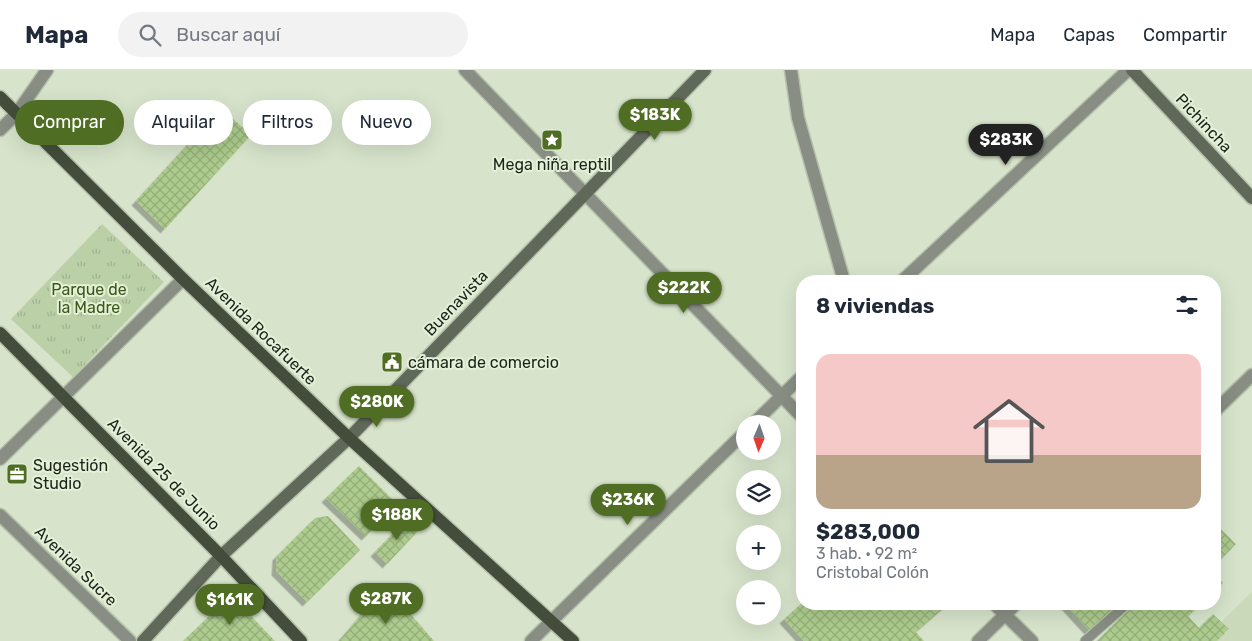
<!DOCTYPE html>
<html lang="es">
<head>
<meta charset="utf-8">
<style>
  :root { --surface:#fff; --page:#f2f2f3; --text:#1f2937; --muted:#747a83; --line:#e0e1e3; --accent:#4f6e24 }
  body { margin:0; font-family:Rubik,sans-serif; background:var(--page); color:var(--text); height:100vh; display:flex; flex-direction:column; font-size:19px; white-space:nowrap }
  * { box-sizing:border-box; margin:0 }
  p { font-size:16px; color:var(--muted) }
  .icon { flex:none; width:28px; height:28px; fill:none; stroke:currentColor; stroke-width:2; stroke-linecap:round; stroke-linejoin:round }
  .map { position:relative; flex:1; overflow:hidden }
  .details { position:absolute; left:796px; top:205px; width:425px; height:335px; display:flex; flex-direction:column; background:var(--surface); border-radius:20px; box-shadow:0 5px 20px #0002 }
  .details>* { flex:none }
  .guide { position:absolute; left:15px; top:30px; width:475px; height:45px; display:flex; gap:10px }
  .needle { width:32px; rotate:182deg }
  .controls { position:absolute; left:736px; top:345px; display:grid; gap:10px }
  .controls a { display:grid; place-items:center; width:45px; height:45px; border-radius:50%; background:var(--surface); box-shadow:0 5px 20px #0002; font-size:25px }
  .price { position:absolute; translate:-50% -42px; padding:0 11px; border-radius:18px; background:var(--accent); color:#fff; font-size:16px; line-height:32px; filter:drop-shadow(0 1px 2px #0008) }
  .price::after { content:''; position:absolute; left:50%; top:30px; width:15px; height:11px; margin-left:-8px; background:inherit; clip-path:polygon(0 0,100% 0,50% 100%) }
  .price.selected { background:#222; color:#fff }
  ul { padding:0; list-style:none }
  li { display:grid; align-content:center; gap:10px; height:265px; padding:0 20px }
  li span { display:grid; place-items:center; height:155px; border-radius:15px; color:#555 }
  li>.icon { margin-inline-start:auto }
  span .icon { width:90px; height:90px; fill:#fffc; stroke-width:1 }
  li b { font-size:21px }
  h2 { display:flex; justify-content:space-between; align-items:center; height:60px; padding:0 20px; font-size:21px }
  .tag { padding:0 18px; border-radius:22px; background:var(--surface); box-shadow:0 5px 20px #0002; font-size:18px; line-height:45px }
  .tag.selected { background:var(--accent); color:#fff }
  header { display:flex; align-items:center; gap:30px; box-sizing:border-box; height:70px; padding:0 25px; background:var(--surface); border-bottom:1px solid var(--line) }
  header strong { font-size:24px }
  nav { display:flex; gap:28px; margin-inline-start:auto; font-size:18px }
  .search { width:350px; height:45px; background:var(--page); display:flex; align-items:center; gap:12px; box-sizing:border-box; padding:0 18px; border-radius:28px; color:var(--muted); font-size:19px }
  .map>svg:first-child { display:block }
</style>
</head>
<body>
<header>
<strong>Mapa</strong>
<div class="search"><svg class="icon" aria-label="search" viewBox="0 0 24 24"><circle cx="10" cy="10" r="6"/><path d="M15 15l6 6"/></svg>Buscar aquí</div>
<nav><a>Mapa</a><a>Capas</a><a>Compartir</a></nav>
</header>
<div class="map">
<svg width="1252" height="571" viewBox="0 0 1252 571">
  <defs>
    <pattern id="grass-tufts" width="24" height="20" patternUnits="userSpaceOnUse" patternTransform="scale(1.25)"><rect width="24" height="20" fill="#bbd0a7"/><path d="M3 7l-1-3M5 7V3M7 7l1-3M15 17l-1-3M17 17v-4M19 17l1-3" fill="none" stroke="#a0b28f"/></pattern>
    <pattern id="building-cross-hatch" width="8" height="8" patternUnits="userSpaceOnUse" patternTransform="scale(1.25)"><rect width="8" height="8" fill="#adcb8d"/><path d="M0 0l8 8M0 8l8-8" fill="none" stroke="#94ae79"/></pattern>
    <filter id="shadow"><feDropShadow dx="-4.5" dy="4.5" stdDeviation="0" flood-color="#0004"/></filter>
  </defs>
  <rect width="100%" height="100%" fill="#d7e4cb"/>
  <path fill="#cad9ba" d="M 1252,522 L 1252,571 L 1216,571 L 1229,559 L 1222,551 Z"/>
  <path fill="url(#grass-tufts)" d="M 102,154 L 164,212 L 73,307 L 11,249 Z"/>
  <path fill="url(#building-cross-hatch)" filter="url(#shadow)" d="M 221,38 L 251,65 L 165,159 L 136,131 Z
    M 359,396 L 398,435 L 366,466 L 326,428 Z
    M 328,446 L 360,480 L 307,532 L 276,501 L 277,486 L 315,448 Z
    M 408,448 L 419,460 L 387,494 L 375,482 Z
    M 1221,459 L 1236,474 L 1215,495 L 1215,466 Z
    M 1215,505 L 1223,513 L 1215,521 Z
    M 380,523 L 403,546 L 408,541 L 434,571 L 339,571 Z
    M 231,525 L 275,571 L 183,571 L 200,555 Z
    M 802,533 L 802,534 L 948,534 L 916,562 L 924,571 L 804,571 L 784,549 Z
    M 1065,534 L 1119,534 L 1089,560 Z
    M 1134,534 L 1201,534 L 1188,546 L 1199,558 L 1213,544 L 1229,559 L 1216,571 L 1101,571 L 1099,569 Z"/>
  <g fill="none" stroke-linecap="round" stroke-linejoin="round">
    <g stroke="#b6c1ab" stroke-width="11">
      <path id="lane" d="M 1085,571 L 1127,534"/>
    </g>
    <g stroke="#b6c1ab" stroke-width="15">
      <path id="street" d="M 465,0 L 802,347
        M 791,0 L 798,48 L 844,211
        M 0,60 L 17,43 L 47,0
        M 902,211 L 1128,0
        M 1215,341 L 1252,305
        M 753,354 L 802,306
        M 0,389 L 183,209
        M 0,445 L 130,571
        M 994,534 L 1032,571
        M 531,571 L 745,362
        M 978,571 L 1016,534"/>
    </g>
    <g stroke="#b6c1ab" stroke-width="15">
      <path id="secondary" d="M 1132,0 L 1252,128
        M 143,571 L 221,486 L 349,368 L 705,0"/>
    </g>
    <g stroke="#b6c1ab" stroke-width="15">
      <path id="primary" d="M 0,27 L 183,209 L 349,368 L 573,571
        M 0,263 L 221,486 L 301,571"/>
    </g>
    <use href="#lane" stroke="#898e84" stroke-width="9"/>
    <use href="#street" stroke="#898e84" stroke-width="12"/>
    <use href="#secondary" stroke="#606859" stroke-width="12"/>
    <use href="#primary" stroke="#444d3b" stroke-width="12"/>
  </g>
  <defs>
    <g id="sight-square" transform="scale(1.125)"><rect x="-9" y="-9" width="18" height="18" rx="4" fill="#4f6e24" stroke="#e4f1d8"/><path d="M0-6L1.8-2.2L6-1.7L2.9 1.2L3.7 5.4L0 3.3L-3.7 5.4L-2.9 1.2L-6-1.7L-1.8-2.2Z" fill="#fff"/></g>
    <g id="civic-square" transform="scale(1.125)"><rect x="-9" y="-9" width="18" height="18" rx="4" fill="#4f6e24" stroke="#e4f1d8"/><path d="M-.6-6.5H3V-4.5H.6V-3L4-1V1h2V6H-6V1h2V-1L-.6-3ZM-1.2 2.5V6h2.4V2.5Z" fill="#fff"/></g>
    <g id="office-square" transform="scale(1.125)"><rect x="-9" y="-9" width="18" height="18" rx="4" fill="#4f6e24" stroke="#e4f1d8"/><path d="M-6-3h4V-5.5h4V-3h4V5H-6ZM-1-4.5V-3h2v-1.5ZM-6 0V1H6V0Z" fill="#fff"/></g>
  </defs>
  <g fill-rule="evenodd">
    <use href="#sight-square" x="552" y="70"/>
    <use href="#civic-square" x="392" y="292"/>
    <use href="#office-square" x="17" y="404"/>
  </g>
  <g text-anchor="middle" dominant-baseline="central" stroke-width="4" stroke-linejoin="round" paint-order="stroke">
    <g font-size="16" fill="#1e231a" stroke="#e4f1d8">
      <text transform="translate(1204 53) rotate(47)">Pichincha</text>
      <text transform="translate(456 233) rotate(-46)">Buenavista</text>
      <text transform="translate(261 261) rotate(44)">Avenida Rocafuerte</text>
      <text transform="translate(164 404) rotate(45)">Avenida 25 de Junio</text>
      <text transform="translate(76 496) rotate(44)">Avenida Sucre</text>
    </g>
    <g font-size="16" fill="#1e231a" stroke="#e4f1d8" text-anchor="start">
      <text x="552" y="94" text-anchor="middle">Mega niña reptil</text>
      <text x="408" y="292">cámara de comercio</text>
      <text x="33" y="395">Sugestión<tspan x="33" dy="18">Studio</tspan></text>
    </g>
    <g font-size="16" fill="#3c5717" stroke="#e4f1d8">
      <text x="89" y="219">Parque de<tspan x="89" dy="18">la Madre</tspan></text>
    </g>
  </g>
</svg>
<div class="controls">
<a><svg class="needle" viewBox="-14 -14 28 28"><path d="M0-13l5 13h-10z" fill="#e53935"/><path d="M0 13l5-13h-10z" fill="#747a83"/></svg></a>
<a><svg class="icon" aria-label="layers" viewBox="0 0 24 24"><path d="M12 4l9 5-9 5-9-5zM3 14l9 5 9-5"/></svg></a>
<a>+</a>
<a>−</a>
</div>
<b class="price" style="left:655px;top:71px">$183K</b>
<b class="price selected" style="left:1006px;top:96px">$283K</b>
<b class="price" style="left:684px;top:244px">$222K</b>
<b class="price" style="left:377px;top:358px">$280K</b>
<b class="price" style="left:628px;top:456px">$236K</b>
<b class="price" style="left:397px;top:471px">$188K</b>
<b class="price" style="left:386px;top:555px">$287K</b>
<b class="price" style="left:230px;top:556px">$161K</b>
<div class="guide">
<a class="tag selected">Comprar</a>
<a class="tag">Alquilar</a>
<a class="tag">Filtros</a>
<a class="tag">Nuevo</a>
</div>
<section class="details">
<h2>8 viviendas<svg class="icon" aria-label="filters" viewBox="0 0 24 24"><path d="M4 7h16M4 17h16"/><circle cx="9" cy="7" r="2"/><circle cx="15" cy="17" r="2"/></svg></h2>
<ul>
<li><span style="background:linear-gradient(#f6c9c9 65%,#b9a48a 0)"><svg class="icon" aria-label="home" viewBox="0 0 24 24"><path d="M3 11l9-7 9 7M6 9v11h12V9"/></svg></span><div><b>$283,000</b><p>3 hab. · 92 m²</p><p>Cristobal Colón</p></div></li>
</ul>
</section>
</div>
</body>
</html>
